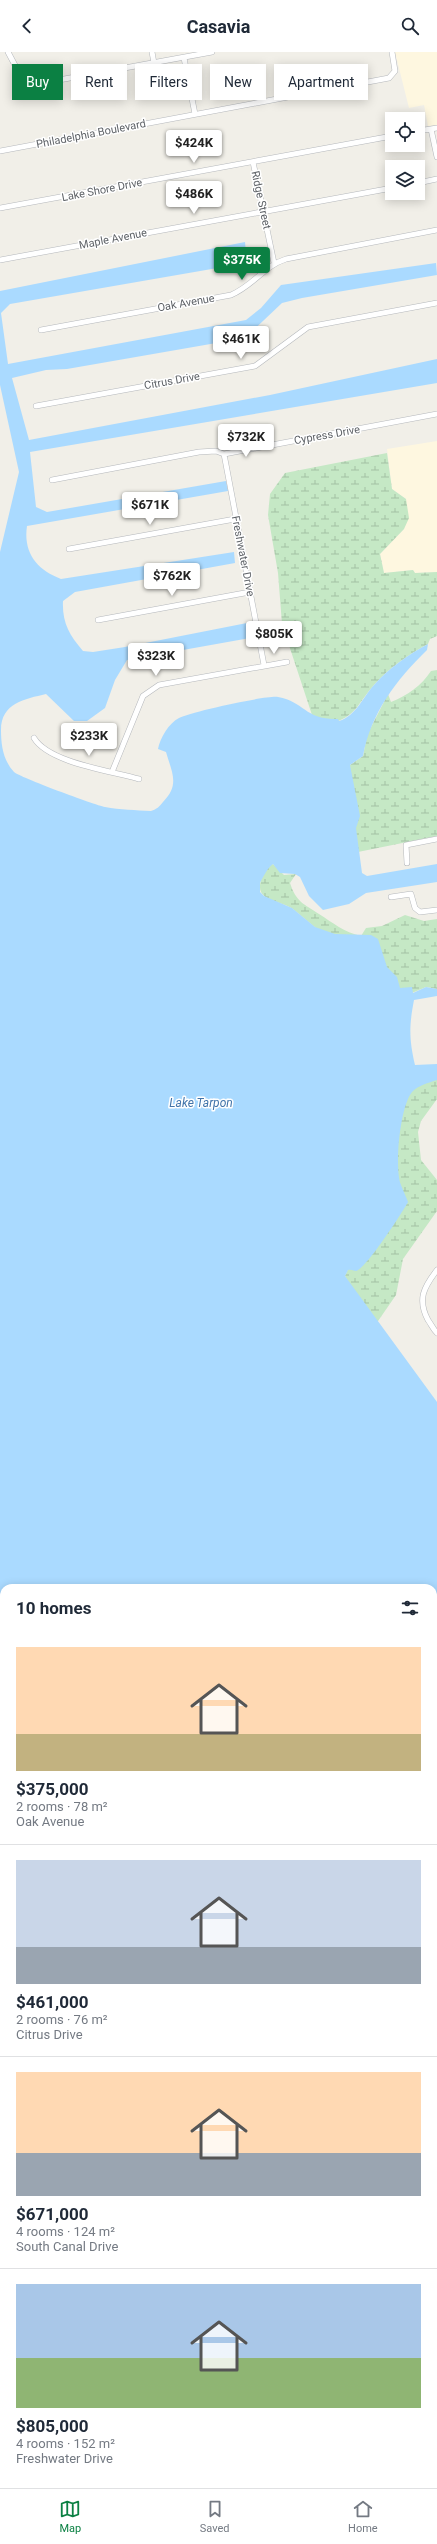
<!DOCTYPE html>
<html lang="en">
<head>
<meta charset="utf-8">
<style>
  :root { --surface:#fff; --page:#f6f6f7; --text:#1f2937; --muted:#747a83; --line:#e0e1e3; --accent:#0b8043 }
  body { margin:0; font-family:Roboto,sans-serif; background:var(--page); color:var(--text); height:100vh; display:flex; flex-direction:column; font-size:15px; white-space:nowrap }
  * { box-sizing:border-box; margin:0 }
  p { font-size:13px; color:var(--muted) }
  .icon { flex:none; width:22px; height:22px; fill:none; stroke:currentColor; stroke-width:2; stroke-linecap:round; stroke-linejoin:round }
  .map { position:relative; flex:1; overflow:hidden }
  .drawer { position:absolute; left:0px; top:1532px; width:437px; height:904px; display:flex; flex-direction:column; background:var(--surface); border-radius:12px 12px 0 0; box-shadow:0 2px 10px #0003 }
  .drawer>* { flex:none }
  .banner { position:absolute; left:12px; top:12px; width:413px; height:36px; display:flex; gap:8px }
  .fabs { position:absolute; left:385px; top:60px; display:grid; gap:8px }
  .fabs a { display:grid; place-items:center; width:40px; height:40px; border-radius:0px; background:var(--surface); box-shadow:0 2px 10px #0003; font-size:20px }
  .price { position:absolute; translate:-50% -34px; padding:0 9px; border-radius:4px; background:#fff; color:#222; font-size:13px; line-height:26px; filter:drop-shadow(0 1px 2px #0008) }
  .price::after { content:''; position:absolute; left:50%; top:24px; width:12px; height:9px; margin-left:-6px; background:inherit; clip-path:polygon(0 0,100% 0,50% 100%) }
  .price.on { background:var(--accent); color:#fff }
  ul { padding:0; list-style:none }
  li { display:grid; align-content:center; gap:8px; height:212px; padding:0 16px }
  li+li { border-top:1px solid var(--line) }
  li span { display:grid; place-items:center; height:124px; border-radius:0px; color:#555 }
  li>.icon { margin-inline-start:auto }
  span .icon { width:72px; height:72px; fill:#fffc; stroke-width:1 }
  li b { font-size:17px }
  h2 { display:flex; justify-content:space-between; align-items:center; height:48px; padding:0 16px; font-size:17px }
  .tag { padding:0 14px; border-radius:0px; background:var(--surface); box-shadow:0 2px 10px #0003; font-size:14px; line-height:36px }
  .tag.on { background:var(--accent); color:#fff }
  header { display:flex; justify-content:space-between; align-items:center; height:52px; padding:0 16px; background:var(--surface); font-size:18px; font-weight:700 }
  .tabs { display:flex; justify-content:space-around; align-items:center; height:56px; border-top:1px solid var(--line); background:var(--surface); font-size:11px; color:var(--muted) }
  .tabs a { display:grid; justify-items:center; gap:2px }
  .tabs .on { color:var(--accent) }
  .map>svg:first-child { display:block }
</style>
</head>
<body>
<header><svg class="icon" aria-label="back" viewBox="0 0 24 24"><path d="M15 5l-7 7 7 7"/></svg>Casavia<svg class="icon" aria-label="search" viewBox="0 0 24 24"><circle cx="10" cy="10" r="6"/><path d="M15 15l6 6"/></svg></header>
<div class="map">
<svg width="437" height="2436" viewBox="0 0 437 2436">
  <defs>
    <pattern id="wetland-marsh" width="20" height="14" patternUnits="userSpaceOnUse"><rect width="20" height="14" fill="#c5e8c5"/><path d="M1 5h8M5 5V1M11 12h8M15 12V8" fill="none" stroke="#a3c0a4"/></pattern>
  </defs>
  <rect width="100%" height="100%" fill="#f1efe8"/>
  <path fill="#fef7e0" d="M 395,0 L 437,0 L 437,73 L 428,74 L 424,53 L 409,56 Z
    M 437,389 L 437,520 L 415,521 L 413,518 L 384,521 L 380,502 L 404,477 L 406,447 L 392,437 L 387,397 Z"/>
  <path fill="url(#wetland-marsh)" d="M 387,401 L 392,437 L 406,447 L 409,466 L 404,477 L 380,502 L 384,521 L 413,518 L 415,521 L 437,520 L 437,584 L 430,587 L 428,592 C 409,602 389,616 374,633 C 357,652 357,664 330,672 L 312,663 L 282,572 L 278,521 L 268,463 L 270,442 L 285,421 Z
    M 437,618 L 437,784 L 353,801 L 350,713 L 363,704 L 367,683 L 388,642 L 391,650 C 407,644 422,633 431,619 Z
    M 273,812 L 284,823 L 296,822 L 290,831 C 296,850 304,852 319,862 C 333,871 344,880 361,884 L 366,876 L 382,874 L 405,863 L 424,869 L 437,867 L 437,937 L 426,935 L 400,946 C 364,917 328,886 293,857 C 285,851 265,849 261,840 C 257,832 265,815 273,812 Z
    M 437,1024 L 437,1047 L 421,1069 L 418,1080 L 421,1108 L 437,1128 L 437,1159 L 403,1207 L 396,1243 L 376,1272 L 358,1250 L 345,1224 L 351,1210 L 354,1210 L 356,1218 L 391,1129 L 400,1034 Z"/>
  <path fill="#aadaff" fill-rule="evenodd" d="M 245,190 L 246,201 L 229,214 L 10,252 L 1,261 L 8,312 L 246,268 L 261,256 L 281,233 L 436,211 L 437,223 L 302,246 L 282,251 L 245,286 L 67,317 L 46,318 L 12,326 L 29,388 L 270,343 L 437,307 L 437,331 L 30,400 L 36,455 L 47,460 L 226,429 L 228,439 L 27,474 C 23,501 37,518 61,527 L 234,500 L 235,511 L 75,540 L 63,549 C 62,570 69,583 83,599 L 93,600 L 125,595 L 247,571 L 250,586 L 127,608 L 115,628 L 105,656 L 87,669 L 74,669 L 46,642 C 25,647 1,651 1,678 C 1,693 3,708 14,720 C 19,725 95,753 105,755 C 120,758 136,758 151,759 C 157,757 159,755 163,750 C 180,733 172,721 166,700 L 158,697 C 160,686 169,671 179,666 C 190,660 267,643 278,645 C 305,650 305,668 338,667 L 339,669 C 356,664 363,645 374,633 C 389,616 409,602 428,592 L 427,598 C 396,628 371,661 363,704 L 350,713 L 360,764 L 356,776 L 362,821 L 367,824 L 437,812 L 437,830 L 366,841 L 349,852 L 323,858 L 309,844 L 300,825 L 295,822 L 280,821 L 273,812 C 268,815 263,825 260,831 L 260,840 L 264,844 L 292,856 L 315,875 L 335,882 L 371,883 L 378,887 L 387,915 L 397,925 L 400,936 L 412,935 L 413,941 L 426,935 L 437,937 L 437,944 L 414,948 C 409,974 409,987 415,1013 L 437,1012 L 437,1028 C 428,1031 419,1033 412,1040 C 400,1054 394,1116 401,1133 C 403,1139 406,1144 408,1150 C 402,1161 365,1218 356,1219 C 355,1219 351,1217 348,1218 L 345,1224 L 437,1350 L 437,2436 L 0,2436 L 0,500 L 19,420 L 0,333 L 0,239 ZM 4,1536 L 433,1536 L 433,2432 L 4,2432 Z"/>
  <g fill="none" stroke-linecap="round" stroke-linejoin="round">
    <g stroke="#b5b8bc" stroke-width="6">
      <path id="street" d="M 8,0 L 26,34 L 212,0
        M 152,0 L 154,11
        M 184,6 L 195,62
        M 431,77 L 437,105
        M 418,79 L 437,76
        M 0,99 L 389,26 L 395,19 L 392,0
        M 253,110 L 274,211
        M 418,131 L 437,127
        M 0,156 L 392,84
        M 0,208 L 392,136
        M 41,278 L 231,243 C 254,233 264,214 286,207 L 437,178
        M 36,354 L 255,314 L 308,275 L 437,251
        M 224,402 L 264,613
        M 52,428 L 199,400 L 216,399 L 224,402 L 437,362
        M 69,497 L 235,467
        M 98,568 L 250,540
        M 34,686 C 49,711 112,719 139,727
        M 112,720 L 143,644 L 159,633 L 287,610
        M 407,811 L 406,793 L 437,787
        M 391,845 L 411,842 L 415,856 L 420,860 L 437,858
        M 437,1218 C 424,1235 417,1247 428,1268 C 431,1272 433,1277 437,1281"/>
    </g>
    <use href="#street" stroke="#fff" stroke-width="5"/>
  </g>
  <g text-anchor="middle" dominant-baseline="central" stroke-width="3" stroke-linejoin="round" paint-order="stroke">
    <g font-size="11" fill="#5f6368" stroke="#fff">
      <text transform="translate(91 82) rotate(-11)">Philadelphia Boulevard</text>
      <text transform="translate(102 138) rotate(-11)">Lake Shore Drive</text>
      <text transform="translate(261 148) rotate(78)">Ridge Street</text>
      <text transform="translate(113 187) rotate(-11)">Maple Avenue</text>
      <text transform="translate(186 251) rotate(-10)">Oak Avenue</text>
      <text transform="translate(172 329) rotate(-10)">Citrus Drive</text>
      <text transform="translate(327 383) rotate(-10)">Cypress Drive</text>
      <text transform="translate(243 504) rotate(79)">Freshwater Drive</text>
    </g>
    <g font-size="12" font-style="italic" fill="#4174aa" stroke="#fff">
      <text x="201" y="1051">Lake Tarpon</text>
    </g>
  </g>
</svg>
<div class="fabs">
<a><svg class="icon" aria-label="locate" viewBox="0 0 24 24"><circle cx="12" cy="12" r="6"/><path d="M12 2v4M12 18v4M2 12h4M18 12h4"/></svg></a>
<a><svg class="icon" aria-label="layers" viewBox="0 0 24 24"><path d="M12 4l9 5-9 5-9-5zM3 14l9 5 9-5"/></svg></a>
</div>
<b class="price" style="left:194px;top:112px">$424K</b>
<b class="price" style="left:194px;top:163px">$486K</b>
<b class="price on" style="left:242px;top:229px">$375K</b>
<b class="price" style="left:241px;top:308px">$461K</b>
<b class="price" style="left:246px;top:406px">$732K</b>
<b class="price" style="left:150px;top:474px">$671K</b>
<b class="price" style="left:172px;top:545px">$762K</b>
<b class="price" style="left:274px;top:603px">$805K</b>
<b class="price" style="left:156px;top:625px">$323K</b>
<b class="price" style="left:89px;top:705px">$233K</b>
<div class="banner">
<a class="tag on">Buy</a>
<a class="tag">Rent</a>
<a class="tag">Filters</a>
<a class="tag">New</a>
<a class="tag">Apartment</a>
</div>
<section class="drawer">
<h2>10 homes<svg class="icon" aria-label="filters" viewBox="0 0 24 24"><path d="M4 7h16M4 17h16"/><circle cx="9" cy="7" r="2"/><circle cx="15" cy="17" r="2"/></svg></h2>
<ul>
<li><span style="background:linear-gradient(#ffd9b3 70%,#c2b280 0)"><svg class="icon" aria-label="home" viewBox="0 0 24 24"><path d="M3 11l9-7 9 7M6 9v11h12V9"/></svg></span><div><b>$375,000</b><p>2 rooms · 78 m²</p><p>Oak Avenue</p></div></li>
<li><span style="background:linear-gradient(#c9d6e8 70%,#9aa5b1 0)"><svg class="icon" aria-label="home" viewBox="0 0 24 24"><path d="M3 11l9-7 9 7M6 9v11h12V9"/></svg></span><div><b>$461,000</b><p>2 rooms · 76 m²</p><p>Citrus Drive</p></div></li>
<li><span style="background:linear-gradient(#ffd9b3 65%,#9aa5b1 0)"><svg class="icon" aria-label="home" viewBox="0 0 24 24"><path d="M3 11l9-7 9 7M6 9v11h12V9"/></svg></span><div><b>$671,000</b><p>4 rooms · 124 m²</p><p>South Canal Drive</p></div></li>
<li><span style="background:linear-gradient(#a9c7e8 60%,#8fb573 0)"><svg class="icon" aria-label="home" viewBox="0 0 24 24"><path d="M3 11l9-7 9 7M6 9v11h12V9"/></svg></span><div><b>$805,000</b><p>4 rooms · 152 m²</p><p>Freshwater Drive</p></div></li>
</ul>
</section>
</div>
<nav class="tabs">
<a class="on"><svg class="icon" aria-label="map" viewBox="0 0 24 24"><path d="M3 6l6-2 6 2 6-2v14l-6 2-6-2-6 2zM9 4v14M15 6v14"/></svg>Map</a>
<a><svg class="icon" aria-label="saved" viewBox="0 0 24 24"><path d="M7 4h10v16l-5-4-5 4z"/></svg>Saved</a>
<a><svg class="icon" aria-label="home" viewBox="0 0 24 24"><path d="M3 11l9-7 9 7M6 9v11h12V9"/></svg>Home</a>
</nav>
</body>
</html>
